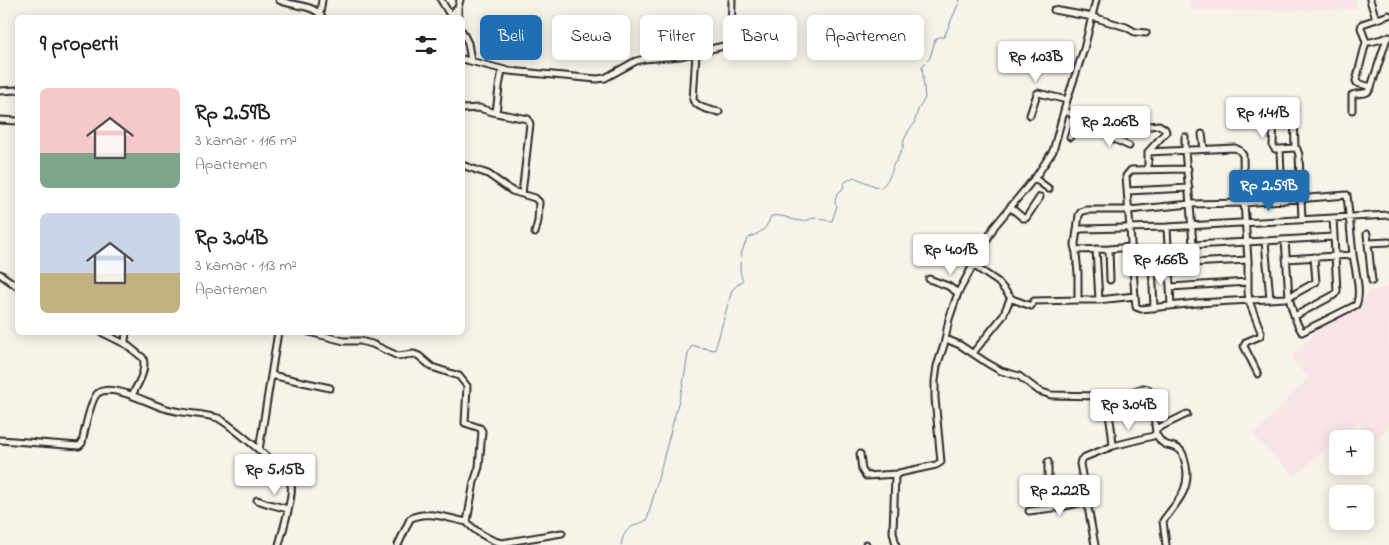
<!DOCTYPE html>
<html lang="id">
<head>
<meta charset="utf-8">
<style>
  :root { --surface:#fff; --page:#f2f2f2; --text:#222; --muted:#767676; --accent:#1f6fb2 }
  body { margin:0; font-family:"Indie Flower",sans-serif; background:var(--page); color:var(--text); height:100vh; display:flex; flex-direction:column; font-size:19px; white-space:nowrap }
  * { box-sizing:border-box; margin:0 }
  p { font-size:16px; color:var(--muted) }
  .icon { flex:none; width:28px; height:28px; fill:none; stroke:currentColor; stroke-width:2; stroke-linecap:round; stroke-linejoin:round }
  .map { position:relative; flex:1; overflow:hidden }
  .drawer { position:absolute; left:15px; top:15px; width:450px; height:320px; display:flex; flex-direction:column; background:var(--surface); border-radius:8px; box-shadow:0 2px 12px #0003 }
  .drawer>* { flex:none }
  .top-card { position:absolute; left:480px; top:15px; width:475px; height:45px; display:flex; gap:10px }
  .buttons { position:absolute; left:1329px; top:430px; display:grid; gap:10px }
  .buttons a { display:grid; place-items:center; width:45px; height:45px; border-radius:8px; background:var(--surface); box-shadow:0 2px 12px #0003; font-size:25px }
  .price { position:absolute; translate:-50% -42px; padding:0 11px; border-radius:5px; background:#fff; color:#222; font-size:16px; line-height:32px; filter:drop-shadow(0 1px 2px #0008) }
  .price::after { content:''; position:absolute; left:50%; top:30px; width:15px; height:11px; margin-left:-8px; background:inherit; clip-path:polygon(0 0,100% 0,50% 100%) }
  .price.on { background:var(--accent); color:#fff }
  ul { padding:0; list-style:none }
  li { display:flex; align-items:center; gap:15px; height:125px; padding:0 25px }
  li span { display:grid; place-items:center; flex:none; width:140px; height:100px; border-radius:8px; color:#555 }
  li>.icon { margin-inline-start:auto }
  span .icon { width:60px; height:60px; fill:#fffc; stroke-width:1 }
  li b { font-size:21px }
  h2 { display:flex; justify-content:space-between; align-items:center; height:60px; padding:0 25px; font-size:21px }
  .tag { padding:0 18px; border-radius:8px; background:var(--surface); box-shadow:0 2px 12px #0003; font-size:18px; line-height:45px }
  .tag.on { background:var(--accent); color:#fff }
  .map>svg:first-child { display:block }
</style>
</head>
<body>
<div class="map">
<svg width="1389" height="545" viewBox="0 0 1389 545">
  <rect width="100%" height="100%" fill="#f7f3e8"/>
  <filter id="ink" filterUnits="userSpaceOnUse"><feTurbulence type="fractalNoise" baseFrequency=".02" numOctaves="2"/><feDisplacementMap in="SourceGraphic" scale="10" xChannelSelector="R" yChannelSelector="G"/><feConvolveMatrix kernelMatrix="1 2 1 2 8 2 1 2 1" color-interpolation-filters="sRGB"/></filter>
  <g filter="url(#ink)">
    <path fill="#f8e5e6" d="M 1191,0 L 1357,0 L 1357,9 L 1270,11 L 1190,10 Z
      M 1389,287 L 1389,427 L 1376,439 L 1357,421 L 1295,476 L 1257,440 L 1254,434 L 1308,378 L 1292,358 L 1318,328 L 1361,306 L 1369,291 Z"/>
    <g fill="none" stroke-linecap="round" stroke-linejoin="round">
      <path stroke="#6b8da4" stroke-width="1" d="M 621,545 C 625,526 631,528 647,520 L 683,385 L 688,354 L 692,345 L 698,347 L 715,350 L 732,290 L 743,280 C 737,271 741,245 749,238 C 753,235 759,234 763,230 C 767,227 769,220 771,216 C 786,214 790,221 803,221 C 808,221 811,218 815,218 C 821,219 826,221 832,221 L 837,206 L 835,203 C 836,196 836,193 842,190 L 845,182 L 854,177 L 872,185 L 880,188 C 887,183 893,172 893,164 L 896,162 L 903,147 L 904,140 L 909,130 L 914,124 L 918,110 L 925,98 L 922,66 L 930,58 L 935,40 L 939,37 L 944,37 L 960,0"/>
      <g stroke="#2b2b2b" stroke-width="9">
        <path id="minor" d="M 279,0 C 293,7 313,3 323,18
          M 441,0 L 450,15 L 458,8
          M 1370,0 L 1376,19
          M 1054,10 L 1093,17 L 1126,27 L 1135,32 L 1146,33
          M 320,13 L 322,0
          M 458,18 L 458,8 L 460,0
          M 462,31 L 468,43 L 471,61
          M 1389,37 L 1371,42 L 1366,42 L 1361,28 L 1362,24 L 1389,15
          M 1366,42 L 1356,81 L 1357,83 L 1371,87 L 1387,38
          M 728,45 L 755,44
          M 671,47 L 672,57
          M 696,53 L 693,100 C 698,108 710,110 719,112
          M 462,59 L 509,71 L 597,79 L 605,78 L 636,61 L 644,59 L 680,56 L 728,45 L 731,38 L 732,0
          M 0,91 L 18,90
          M 1274,108 L 1273,146 L 1275,149 L 1280,149
          M 462,109 L 479,108 L 496,113 L 528,119 L 530,124 L 522,194
          M 1352,110 L 1352,95 C 1360,92 1368,96 1371,87
          M 1065,111 L 1087,121 L 1105,130 L 1111,132 L 1113,130 L 1125,116 L 1150,126 L 1159,125 L 1165,129 L 1166,132 L 1148,152 L 1148,170
          M 496,113 L 499,87 L 502,70
          M 1030,115 L 1037,94 L 1038,93 L 1067,100
          M 0,120 L 18,121
          M 1111,132 L 1116,140 L 1129,146
          M 1202,134 L 1204,149
          M 1070,137 L 1079,117
          M 1295,148 L 1297,149 L 1299,155 L 1302,219
          M 1148,152 L 1235,148 L 1239,150 L 1243,155 L 1244,203 L 1248,260 L 1248,292 L 1249,301 L 1261,332 L 1260,336 L 1246,342 L 1244,346 L 1258,374
          M 462,165 L 488,174 L 512,191 L 535,198 L 539,202 L 538,221 L 535,233
          M 1188,169 L 1131,170 L 1126,176 L 1135,296 L 1099,300 L 1078,300 L 1078,273 L 1075,244 L 1077,230 L 1082,229 L 1167,227 L 1389,215
          M 1034,178 L 1049,189
          M 1127,191 L 1189,188
          M 1282,201 L 1280,149 L 1295,148 L 1294,110
          M 1010,207 L 1023,218 L 1026,218 L 1040,197
          M 1167,227 L 1171,306
          M 1077,230 L 1079,215 L 1081,212 L 1086,210 L 1129,210 L 1190,204 L 1185,151 L 1185,137
          M 1367,234 L 1372,281
          M 1285,240 L 1289,297 C 1291,307 1296,324 1302,332 L 1356,305 C 1362,293 1355,269 1353,255
          M 1265,241 L 1270,299
          M 1369,243 L 1389,242
          M 1193,245 L 1195,262
          M 1096,249 L 1099,300
          M 1109,249 L 1110,280
          M 1075,250 L 1109,249 L 1131,247
          M 1286,259 L 1353,255 L 1347,195 L 1244,203 L 1190,204 L 1193,245 L 1333,237
          M 1152,264 L 1154,308
          M 973,265 L 998,282 L 1012,299
          M 1133,266 L 1248,260
          M 0,274 L 18,287
          M 929,279 L 948,286 L 958,293
          M 1171,287 L 1248,282
          M 1135,296 L 1136,307 L 1141,309 L 1197,303 L 1285,298 L 1289,297 L 1316,282 L 1314,257
          M 1295,316 L 1334,295 L 1337,291 L 1333,218
          M 101,332 L 127,345 L 143,358 C 147,370 138,384 132,395
          M 126,332 L 125,342 L 127,345
          M 309,332 L 344,341 L 360,341 L 372,344 L 398,356 L 414,354 L 419,356 L 432,367 L 459,376 L 467,386 L 465,423 L 480,428 L 482,431 L 479,467 L 474,482 L 467,522
          M 946,339 L 960,345 L 987,363 L 1001,371 L 1019,376 L 1039,391 L 1051,395 L 1099,396 C 1110,403 1112,434 1113,446
          M 973,353 L 1003,316 L 1010,299 L 1012,299 L 1031,306 L 1034,301 L 1078,300
          M 271,375 L 330,388
          M 1156,429 L 1187,414
          M 1156,434 C 1158,437 1160,441 1163,443 C 1168,447 1176,445 1181,451 C 1184,455 1185,461 1186,466 C 1191,490 1176,503 1163,521 L 1166,545
          M 0,440 L 79,446 L 82,443 C 84,433 91,398 98,393 C 113,383 150,404 164,408 C 182,414 200,413 218,418 C 232,426 287,471 291,485 C 294,495 282,533 279,545
          M 259,450 L 278,332
          M 860,454 L 862,470 L 866,476 L 897,474
          M 1048,462 L 1048,483 L 1050,508
          M 257,500 L 269,504 L 288,509
          M 1029,511 L 1061,507 L 1087,501
          M 866,544 L 866,545
          M 398,545 L 410,519 C 425,509 450,519 467,522 C 474,531 491,541 502,543 L 562,533
          M 896,545 L 893,532 L 895,476 L 899,473 L 936,465 L 941,462 L 935,398 L 935,381 L 937,366 L 944,345 L 949,319 L 958,293 L 994,227 L 1037,175 L 1053,151 L 1067,100 L 1084,49 L 1096,0
          M 1095,545 L 1080,464 L 1081,460 L 1085,457 L 1113,446 L 1153,436 L 1156,433 L 1153,408 L 1148,389 L 1143,388 L 1104,403"/>
      </g>
      <use href="#minor" stroke="#f7f3e8" stroke-width="5"/>
    </g>
  </g>
</svg>
<div class="buttons">
<a>+</a>
<a>−</a>
</div>
<b class="price" style="left:1036px;top:83px">Rp 1.03B</b>
<b class="price" style="left:1263px;top:139px">Rp 1.41B</b>
<b class="price" style="left:1110px;top:148px">Rp 2.06B</b>
<b class="price on" style="left:1269px;top:212px">Rp 2.59B</b>
<b class="price" style="left:951px;top:276px">Rp 4.01B</b>
<b class="price" style="left:1161px;top:286px">Rp 1.66B</b>
<b class="price" style="left:1129px;top:431px">Rp 3.04B</b>
<b class="price" style="left:275px;top:496px">Rp 5.15B</b>
<b class="price" style="left:1060px;top:517px">Rp 2.22B</b>
<div class="top-card">
<a class="tag on">Beli</a>
<a class="tag">Sewa</a>
<a class="tag">Filter</a>
<a class="tag">Baru</a>
<a class="tag">Apartemen</a>
</div>
<section class="drawer">
<h2>9 properti<svg class="icon" aria-label="filters" viewBox="0 0 24 24"><path d="M4 7h16M4 17h16"/><circle cx="9" cy="7" r="2"/><circle cx="15" cy="17" r="2"/></svg></h2>
<ul>
<li><span style="background:linear-gradient(#f6c9c9 65%,#7fa58c 0)"><svg class="icon" aria-label="home" viewBox="0 0 24 24"><path d="M3 11l9-7 9 7M6 9v11h12V9"/></svg></span><div><b>Rp 2.59B</b><p>3 kamar · 116 m²</p><p>Apartemen</p></div></li>
<li><span style="background:linear-gradient(#c9d6e8 60%,#c2b280 0)"><svg class="icon" aria-label="home" viewBox="0 0 24 24"><path d="M3 11l9-7 9 7M6 9v11h12V9"/></svg></span><div><b>Rp 3.04B</b><p>3 kamar · 113 m²</p><p>Apartemen</p></div></li>
</ul>
</section>
</div>
</body>
</html>
